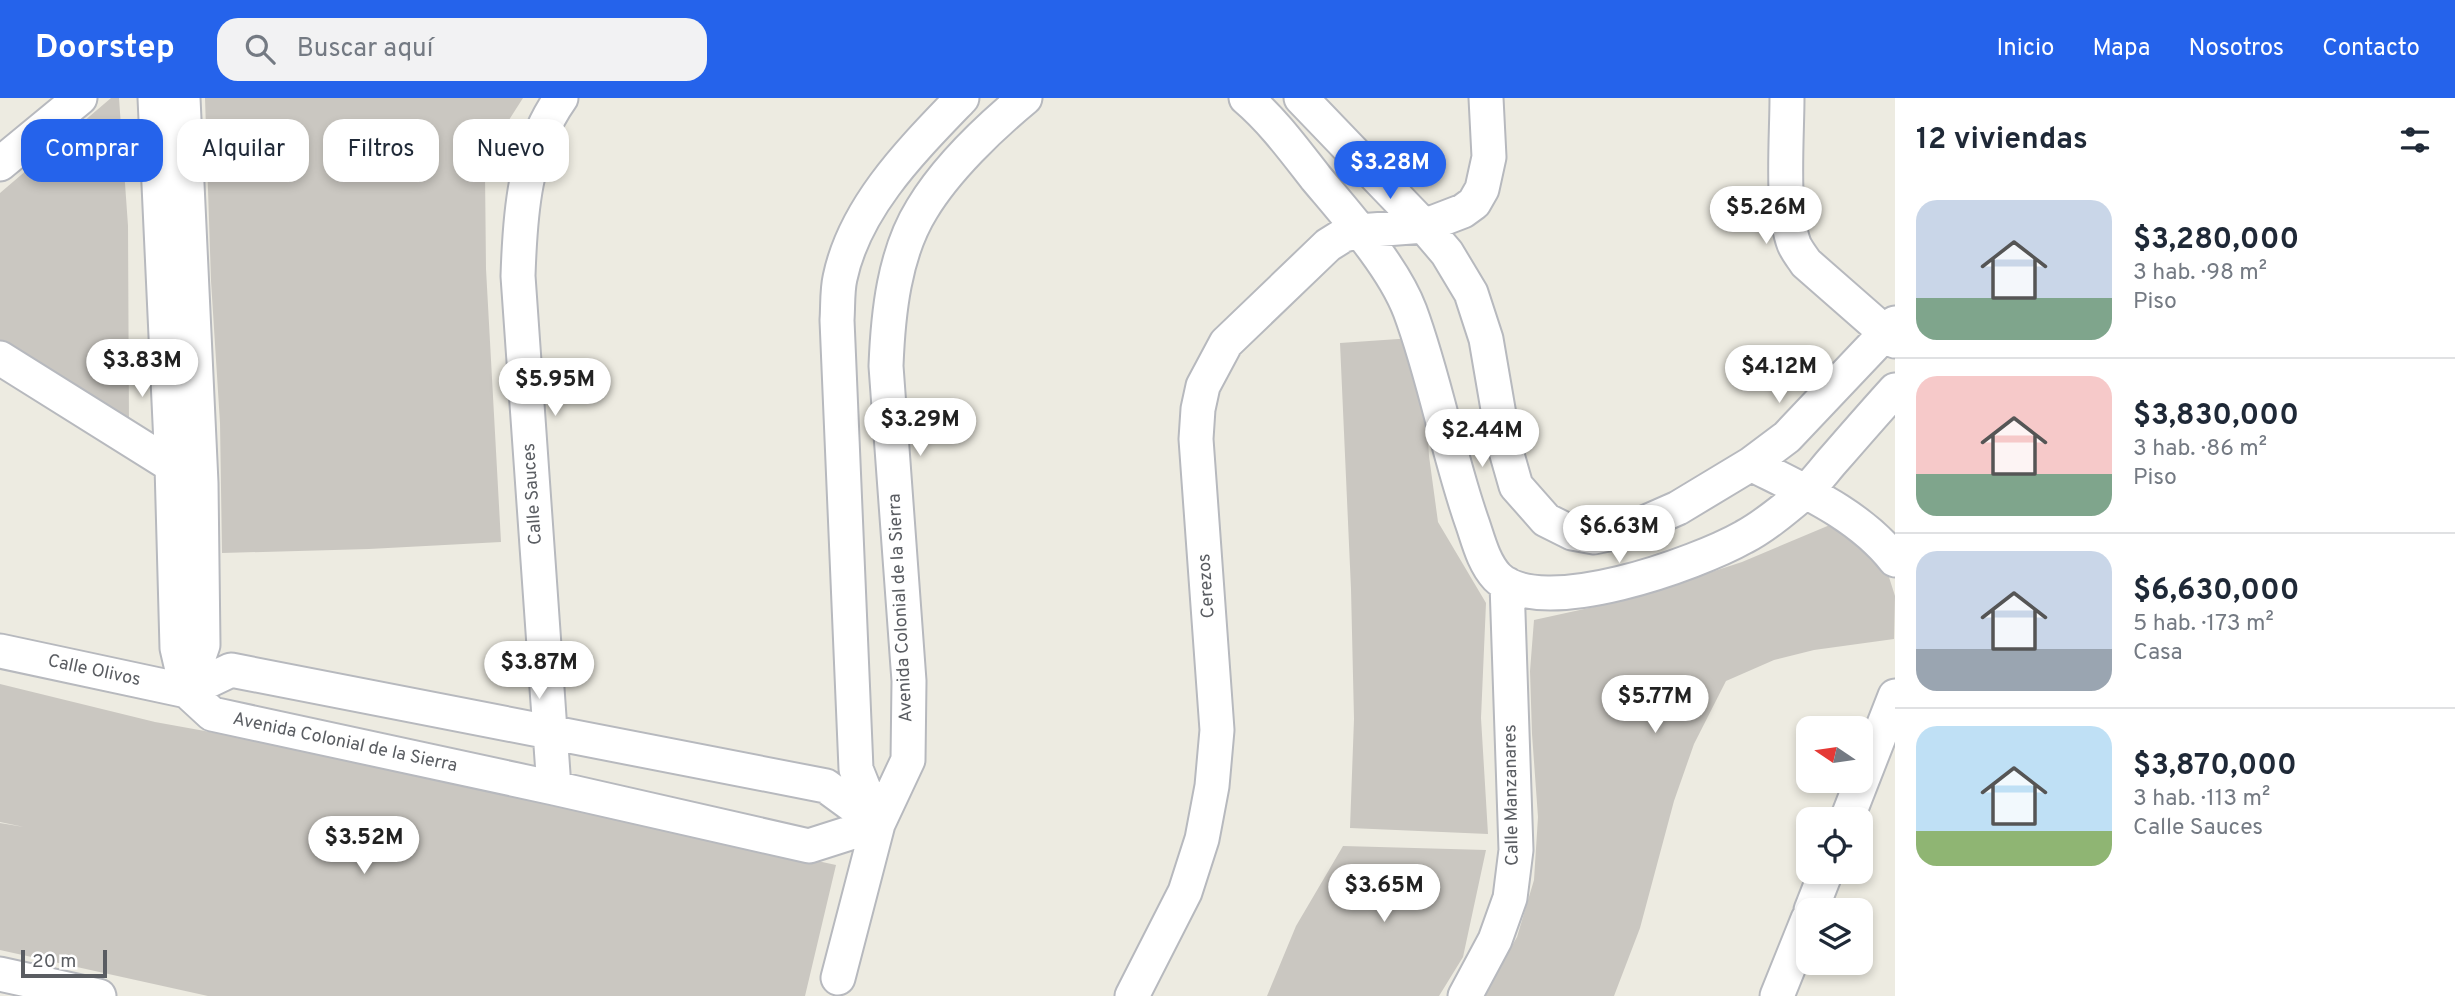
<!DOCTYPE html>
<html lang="es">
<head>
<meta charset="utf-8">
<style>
  :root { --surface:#fff; --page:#f2f2f3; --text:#1f2937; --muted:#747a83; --line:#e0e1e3; --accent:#2563eb }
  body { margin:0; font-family:Overpass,sans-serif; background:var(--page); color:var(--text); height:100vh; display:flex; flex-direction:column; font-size:26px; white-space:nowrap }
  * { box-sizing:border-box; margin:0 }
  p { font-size:23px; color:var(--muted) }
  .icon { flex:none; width:38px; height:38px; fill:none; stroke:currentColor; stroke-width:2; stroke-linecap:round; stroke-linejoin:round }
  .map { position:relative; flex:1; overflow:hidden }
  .sheet { display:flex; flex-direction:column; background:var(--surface); width:560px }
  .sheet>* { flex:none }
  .guide { position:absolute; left:21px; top:21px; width:665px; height:63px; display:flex; gap:14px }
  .needle { width:46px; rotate:283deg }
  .tools { position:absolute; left:1796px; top:618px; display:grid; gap:14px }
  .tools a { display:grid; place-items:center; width:77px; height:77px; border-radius:14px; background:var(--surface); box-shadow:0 4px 10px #0003; font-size:35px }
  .scale { position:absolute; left:21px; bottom:18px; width:86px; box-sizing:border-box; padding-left:7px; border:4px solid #5a5d62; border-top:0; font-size:19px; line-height:24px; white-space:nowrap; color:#5a5d62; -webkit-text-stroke:5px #fff; paint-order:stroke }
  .price { position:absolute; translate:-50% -60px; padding:0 16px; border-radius:24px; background:#fff; color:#222; font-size:23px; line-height:46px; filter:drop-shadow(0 2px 4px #0008) }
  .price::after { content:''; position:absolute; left:50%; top:42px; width:21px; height:16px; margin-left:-10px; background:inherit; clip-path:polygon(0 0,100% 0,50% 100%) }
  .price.on { background:var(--accent); color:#fff }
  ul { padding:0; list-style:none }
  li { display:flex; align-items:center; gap:21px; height:175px; padding:0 21px }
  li+li { border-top:2px solid var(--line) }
  li span { display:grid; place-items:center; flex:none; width:196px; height:140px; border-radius:21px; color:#555 }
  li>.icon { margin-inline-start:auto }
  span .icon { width:84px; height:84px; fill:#fffc; stroke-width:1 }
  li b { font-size:30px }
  h2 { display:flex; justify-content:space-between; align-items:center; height:84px; padding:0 21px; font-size:30px }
  .chip { padding:0 24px; border-radius:21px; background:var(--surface); box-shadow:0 4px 10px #0003; font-size:24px; line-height:63px }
  .chip.on { background:var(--accent); color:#fff }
  header { display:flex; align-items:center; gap:42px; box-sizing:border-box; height:98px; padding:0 35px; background:var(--accent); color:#fff }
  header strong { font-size:33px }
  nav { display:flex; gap:38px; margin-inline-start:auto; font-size:24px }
  .search { width:490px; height:63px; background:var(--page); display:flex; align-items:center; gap:18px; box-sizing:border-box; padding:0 24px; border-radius:21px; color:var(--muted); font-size:26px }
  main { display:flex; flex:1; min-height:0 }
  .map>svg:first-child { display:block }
</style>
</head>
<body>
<header>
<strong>Doorstep</strong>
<div class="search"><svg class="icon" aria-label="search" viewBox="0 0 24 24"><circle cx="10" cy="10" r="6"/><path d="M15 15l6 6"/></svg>Buscar aquí</div>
<nav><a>Inicio</a><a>Mapa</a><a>Nosotros</a><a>Contacto</a></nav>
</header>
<main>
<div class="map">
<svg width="1895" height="898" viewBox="0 0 1895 898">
  <rect width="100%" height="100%" fill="#edebe1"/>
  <path fill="#cac7c1" d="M 111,0 L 119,0 L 128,128 L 129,329 L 0,244 L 0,95 Z
    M 205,0 L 523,0 L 502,33 L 485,75 L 486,171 L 501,444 L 369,451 L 222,455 L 220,325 L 211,183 Z
    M 1413,240 L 1425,297 L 1429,358 L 1438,424 L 1486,505 L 1481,620 L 1488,736 L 1350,730 L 1354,621 L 1351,491 L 1340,245 Z
    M 1837,424 L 1888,476 L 1895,498 L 1894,541 L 1814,552 L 1774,562 L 1726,583 L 1694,646 L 1674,703 L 1640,830 L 1614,898 L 1483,898 L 1517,839 L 1534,782 L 1538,719 L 1532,636 L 1530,573 L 1534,522 L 1598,508 L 1687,482 L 1742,464 Z
    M 0,586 L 155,624 L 288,648 L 836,767 L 805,898 L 208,898 L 0,852 L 0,725 L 24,729 L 0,724 Z
    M 1343,748 L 1486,752 L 1463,859 L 1439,898 L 1267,898 L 1296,828 Z"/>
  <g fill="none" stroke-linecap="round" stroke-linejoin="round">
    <g stroke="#b7b9be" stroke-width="37">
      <path id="street" d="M 155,0 L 172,368 L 177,550 L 187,593 L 212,616 L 554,690 L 809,748 L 878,726
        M 183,0 L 201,385 L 203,547 L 187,593
        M 1246,0 C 1273,23 1294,52 1316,80 C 1347,117 1393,168 1410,213 C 1436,283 1448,357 1473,427 C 1479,445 1484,465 1497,479 C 1541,523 1698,465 1744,439 C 1765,428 1786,410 1804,395 C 1815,385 1825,371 1835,360 C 1855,337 1875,314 1895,292
        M 1301,0 L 1424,128 L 1447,155 L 1471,195 L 1486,241 L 1504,346 L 1516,388 L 1546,422 L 1572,435 L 1594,439 L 1628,432 L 1678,410 L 1751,366 L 1787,339 L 1895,225
        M 1787,0 C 1787,39 1781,112 1794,146 C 1797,153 1802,159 1806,165 L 1895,243
        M 0,66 L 80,0
        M 0,260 L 187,377
        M 1751,366 C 1802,392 1859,416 1895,462
        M 0,553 L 187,593
        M 187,593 L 231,572 L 826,688 L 878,726
        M 554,690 L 518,178 C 520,116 524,52 561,0
        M 1847,721 L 1895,598
        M 878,726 L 856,671 L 837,222 C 838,209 837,193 840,180 C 855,108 913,51 962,0
        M 1811,812 L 1826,774
        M 0,876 L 99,898
        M 838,880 L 878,726 L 908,662 L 909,583 L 886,268 C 888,216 894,156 922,111 C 946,71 990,29 1025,0
        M 1132,898 L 1185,794 L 1202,741 L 1212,688 L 1217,632 L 1196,341 L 1198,311 L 1203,288 L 1226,245 L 1328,147 L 1344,137 L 1359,133 L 1424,128 L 1463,113 L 1474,105 L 1482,91 L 1489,59 L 1486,0
        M 1465,898 L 1495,842 L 1510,800 L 1516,752 L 1507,486
        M 1777,898 L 1808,821"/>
    </g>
    <use href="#street" stroke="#fff" stroke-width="33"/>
  </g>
  <g text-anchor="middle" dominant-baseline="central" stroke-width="6" stroke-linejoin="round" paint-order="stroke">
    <g font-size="18" fill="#5a5d62" stroke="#fff">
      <text transform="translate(533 396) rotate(-94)">Calle Sauces</text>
      <text transform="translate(1207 488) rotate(-94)">Cerezos</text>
      <text transform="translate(901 510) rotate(-93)">Avenida Colonial de la Sierra</text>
      <text transform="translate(94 573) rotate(12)">Calle Olivos</text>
      <text transform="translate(345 645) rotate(12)">Avenida Colonial de la Sierra</text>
      <text transform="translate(1512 697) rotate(-91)">Calle Manzanares</text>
    </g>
  </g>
</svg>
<div class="tools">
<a><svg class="needle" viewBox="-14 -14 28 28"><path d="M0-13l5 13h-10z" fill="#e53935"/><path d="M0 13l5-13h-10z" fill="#747a83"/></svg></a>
<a><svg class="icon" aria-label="locate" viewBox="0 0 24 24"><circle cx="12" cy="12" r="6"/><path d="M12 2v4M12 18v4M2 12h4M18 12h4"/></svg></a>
<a><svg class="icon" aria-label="layers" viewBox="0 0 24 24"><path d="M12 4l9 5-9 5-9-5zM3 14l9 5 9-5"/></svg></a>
</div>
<div class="scale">20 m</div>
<b class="price on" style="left:1390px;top:103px">$3.28M</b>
<b class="price" style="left:1766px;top:148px">$5.26M</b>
<b class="price" style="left:142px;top:301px">$3.83M</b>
<b class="price" style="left:1779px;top:307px">$4.12M</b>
<b class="price" style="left:555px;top:320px">$5.95M</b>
<b class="price" style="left:920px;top:360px">$3.29M</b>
<b class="price" style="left:1482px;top:371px">$2.44M</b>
<b class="price" style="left:1619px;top:467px">$6.63M</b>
<b class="price" style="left:539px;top:603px">$3.87M</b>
<b class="price" style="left:1655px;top:637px">$5.77M</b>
<b class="price" style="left:364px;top:778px">$3.52M</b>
<b class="price" style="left:1384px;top:826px">$3.65M</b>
<div class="guide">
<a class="chip on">Comprar</a>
<a class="chip">Alquilar</a>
<a class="chip">Filtros</a>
<a class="chip">Nuevo</a>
</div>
</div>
<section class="sheet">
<h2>12 viviendas<svg class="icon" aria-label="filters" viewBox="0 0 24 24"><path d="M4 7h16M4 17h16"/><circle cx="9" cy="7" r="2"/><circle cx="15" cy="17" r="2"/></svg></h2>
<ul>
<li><span style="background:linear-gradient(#c9d6e8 70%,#7fa58c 0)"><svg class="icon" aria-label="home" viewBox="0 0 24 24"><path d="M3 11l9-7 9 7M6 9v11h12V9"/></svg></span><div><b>$3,280,000</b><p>3 hab. · 98 m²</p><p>Piso</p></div></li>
<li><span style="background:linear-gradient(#f6c9c9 70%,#7fa58c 0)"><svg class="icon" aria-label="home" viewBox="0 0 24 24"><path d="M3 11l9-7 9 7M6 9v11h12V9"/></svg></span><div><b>$3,830,000</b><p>3 hab. · 86 m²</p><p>Piso</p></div></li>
<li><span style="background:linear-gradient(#c9d6e8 70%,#9aa5b1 0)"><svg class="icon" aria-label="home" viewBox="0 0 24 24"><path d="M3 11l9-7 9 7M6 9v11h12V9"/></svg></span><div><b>$6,630,000</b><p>5 hab. · 173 m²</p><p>Casa</p></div></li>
<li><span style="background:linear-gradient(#bfe0f5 75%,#8fb573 0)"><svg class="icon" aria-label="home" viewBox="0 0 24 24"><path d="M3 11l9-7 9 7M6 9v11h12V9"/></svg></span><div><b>$3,870,000</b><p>3 hab. · 113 m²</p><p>Calle Sauces</p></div></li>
</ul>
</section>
</main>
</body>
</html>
